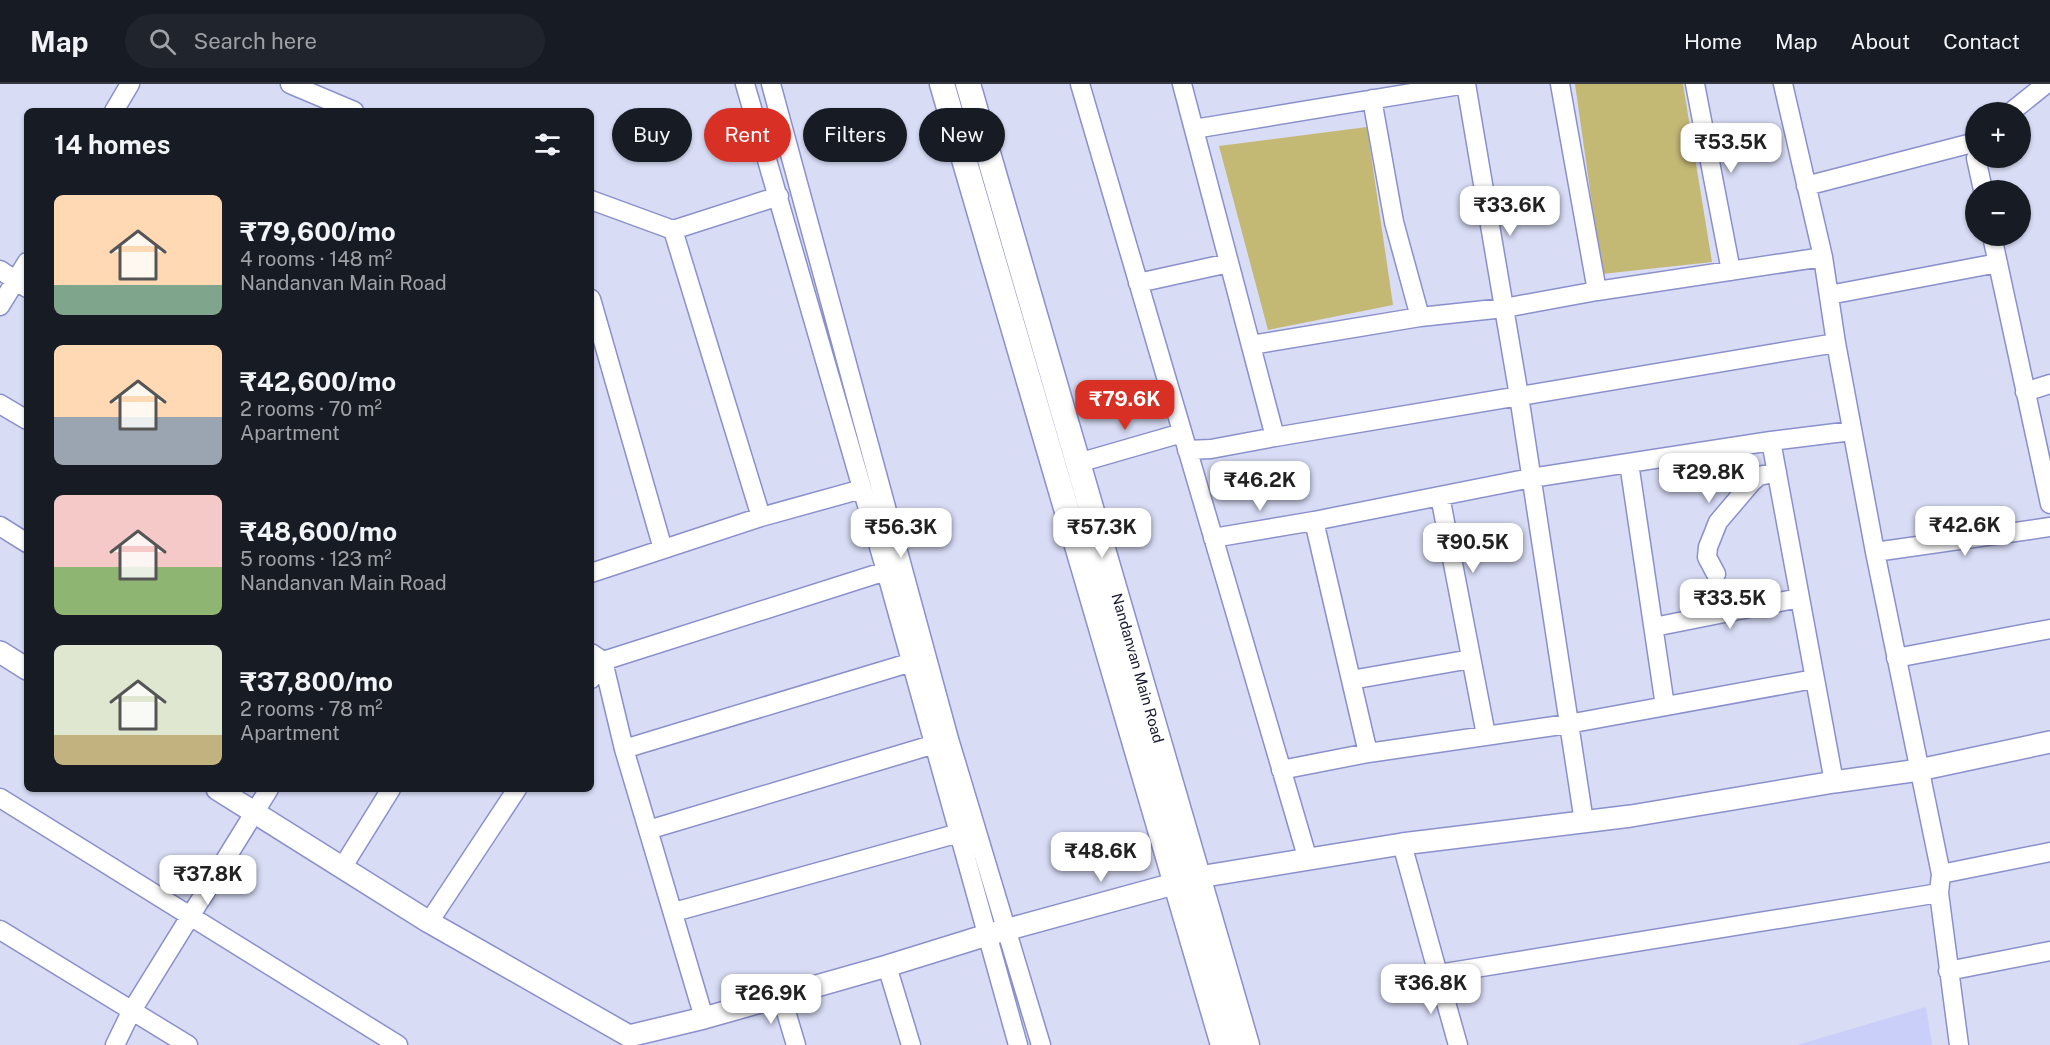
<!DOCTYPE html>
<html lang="en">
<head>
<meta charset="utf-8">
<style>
  :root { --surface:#171b24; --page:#20242c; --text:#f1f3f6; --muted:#9ea1a6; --line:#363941; --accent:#d93025 }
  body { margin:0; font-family:"Public Sans",sans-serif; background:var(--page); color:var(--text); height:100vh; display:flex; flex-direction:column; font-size:22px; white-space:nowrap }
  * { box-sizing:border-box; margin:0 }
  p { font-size:20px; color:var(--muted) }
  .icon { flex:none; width:33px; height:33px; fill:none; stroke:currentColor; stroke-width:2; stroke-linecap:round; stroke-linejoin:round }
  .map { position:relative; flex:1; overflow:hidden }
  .sheet { position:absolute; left:24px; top:24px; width:570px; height:684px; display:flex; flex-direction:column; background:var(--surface); border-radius:9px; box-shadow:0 2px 4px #0004 }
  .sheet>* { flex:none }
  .top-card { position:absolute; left:612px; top:24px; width:570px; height:54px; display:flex; gap:12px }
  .controls { position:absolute; left:1965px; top:18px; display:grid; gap:12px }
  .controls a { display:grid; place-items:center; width:66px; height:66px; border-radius:50%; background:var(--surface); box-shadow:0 2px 4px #0004; font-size:30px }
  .price { position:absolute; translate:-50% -51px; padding:0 14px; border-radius:12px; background:#fff; color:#222; font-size:20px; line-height:39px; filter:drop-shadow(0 2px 3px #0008) }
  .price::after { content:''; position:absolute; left:50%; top:36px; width:18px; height:14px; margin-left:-9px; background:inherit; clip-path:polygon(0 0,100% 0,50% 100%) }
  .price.current { background:var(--accent); color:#fff }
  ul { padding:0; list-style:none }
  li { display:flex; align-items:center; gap:18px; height:150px; padding:0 30px }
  li span { display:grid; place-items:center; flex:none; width:168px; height:120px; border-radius:9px; color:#555 }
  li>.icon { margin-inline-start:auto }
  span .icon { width:72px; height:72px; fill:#fffc; stroke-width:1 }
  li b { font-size:26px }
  h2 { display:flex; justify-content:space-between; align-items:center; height:72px; padding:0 30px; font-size:26px }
  .chip { padding:0 21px; border-radius:27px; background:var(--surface); box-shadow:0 2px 4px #0004; font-size:21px; line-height:54px }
  .chip.current { background:var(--accent); color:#fff }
  header { display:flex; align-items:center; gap:36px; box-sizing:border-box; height:84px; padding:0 30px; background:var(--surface); border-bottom:2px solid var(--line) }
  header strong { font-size:28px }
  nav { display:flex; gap:33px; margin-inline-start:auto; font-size:21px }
  .search { width:420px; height:54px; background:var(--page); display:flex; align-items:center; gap:15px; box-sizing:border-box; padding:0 21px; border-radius:33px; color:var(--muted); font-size:22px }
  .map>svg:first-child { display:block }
</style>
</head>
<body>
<header>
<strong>Map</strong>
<div class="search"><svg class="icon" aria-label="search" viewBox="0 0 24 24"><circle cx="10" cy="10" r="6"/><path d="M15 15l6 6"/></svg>Search here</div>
<nav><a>Home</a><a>Map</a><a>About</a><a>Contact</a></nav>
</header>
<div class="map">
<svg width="2050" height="961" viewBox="0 0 2050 961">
  <rect width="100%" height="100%" fill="#d8dcf5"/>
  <path fill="#cacff9" d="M 1926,923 L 1932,961 L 1797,961 Z"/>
  <path fill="#c4b875" d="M 1575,0 L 1683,0 L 1712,178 L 1602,190 Z
    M 1367,43 L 1393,221 L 1268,246 L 1219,62 Z"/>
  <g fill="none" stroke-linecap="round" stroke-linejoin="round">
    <g stroke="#8a90cb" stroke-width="21">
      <path id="minor" d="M 290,0 L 354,27
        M 745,0 L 886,487 L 1018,961
        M 771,0 L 949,655 L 1041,961
        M 1080,0 L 1308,776
        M 1182,0 L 1275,353 L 1836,259
        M 1466,0 L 1519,312 L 1584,738
        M 1560,0 L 1597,207
        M 1695,0 L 1731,187
        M 1783,0 L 1823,173 L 1836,259 L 1875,468 L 1941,790 L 1939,809 L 1959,961
        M 1372,15 L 1394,138 L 1420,233
        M 114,27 L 130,0
        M 2011,28 L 2046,0
        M 1194,45 L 1466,0
        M 1976,74 L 1983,106
        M 1806,102 L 1976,58
        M 591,116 L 673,146
        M 1992,152 L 2050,420
        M 0,186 L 27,204
        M 1138,199 L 1229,179
        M 1829,211 L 1998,179
        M 591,215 L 663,465
        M 0,222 L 27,178
        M 1251,261 L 1420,233 L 1504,224 L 1597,207 L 1823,173
        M 2025,308 L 2050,300
        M 0,320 L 27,336
        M 1771,357 L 1852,347
        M 1187,366 L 1211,365 L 1275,353
        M 1078,379 L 1182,349
        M 1629,379 L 1665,622
        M 1440,412 L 1486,651
        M 761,433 L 673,146 L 779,112
        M 0,442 L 27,459
        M 1213,454 L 1314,437
        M 1875,468 L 2050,443
        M 591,489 L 761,433 L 862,405
        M 1716,490 L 1707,473 L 1708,463 L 1718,438 L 1752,398 L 1759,392 L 1777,388
        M 1654,543 L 1799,514
        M 591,569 L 603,577 L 591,595
        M 1896,574 L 2050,545
        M 1814,595 L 1568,640 L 1368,669 L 1314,437 L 1531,394 L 1771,357 L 1834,698
        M 1351,596 L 1471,575
        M 624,665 L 922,575
        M 1281,686 L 1368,669
        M 0,714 L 398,961
        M 648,746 L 945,657
        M 1402,760 L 1438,890 L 1939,809
        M 342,784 L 391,705
        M 1941,790 L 2050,768
        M 674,828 L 970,746
        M 429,838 L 517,705
        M 0,846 L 188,961
        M 887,882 L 911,961
        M 1948,887 L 2050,867
        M 1438,890 L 1458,961
        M 781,911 L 796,961
        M 704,934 L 624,665 L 603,577 L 886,487
        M 115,961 L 131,928 L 269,705"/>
    </g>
    <g stroke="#8a90cb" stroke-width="24">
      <path id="tertiary" d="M 0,568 L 27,585
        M 217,705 L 429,838 L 629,952 L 704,934 L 887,882 L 987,851 L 1199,793 L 1402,760 L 1631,732 L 1834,698 L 1919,686 L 2050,658"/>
    </g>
    <g stroke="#8a90cb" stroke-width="27">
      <path id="secondary" d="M 942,0 L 1223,961
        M 968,0 L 1247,961"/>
    </g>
    <use href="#minor" stroke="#fff" stroke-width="18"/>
    <use href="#tertiary" stroke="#fff" stroke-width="21"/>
    <use href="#secondary" stroke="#fff" stroke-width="24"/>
  </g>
  <g text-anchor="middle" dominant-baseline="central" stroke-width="6" stroke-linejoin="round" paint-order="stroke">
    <g font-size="15" fill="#1a1b32" stroke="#fff">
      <text transform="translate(1138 584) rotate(74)">Nandanvan Main Road</text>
    </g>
  </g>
</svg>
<div class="controls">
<a>+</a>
<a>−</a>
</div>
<b class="price" style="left:1731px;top:90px">₹53.5K</b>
<b class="price" style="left:1510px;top:153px">₹33.6K</b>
<b class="price current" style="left:1125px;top:347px">₹79.6K</b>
<b class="price" style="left:1709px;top:420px">₹29.8K</b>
<b class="price" style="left:1260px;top:428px">₹46.2K</b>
<b class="price" style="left:1965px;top:473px">₹42.6K</b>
<b class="price" style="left:901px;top:475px">₹56.3K</b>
<b class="price" style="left:1102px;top:475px">₹57.3K</b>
<b class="price" style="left:1473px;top:490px">₹90.5K</b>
<b class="price" style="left:1730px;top:546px">₹33.5K</b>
<b class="price" style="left:1101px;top:799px">₹48.6K</b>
<b class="price" style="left:208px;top:822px">₹37.8K</b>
<b class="price" style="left:1431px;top:931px">₹36.8K</b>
<b class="price" style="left:771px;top:941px">₹26.9K</b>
<div class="top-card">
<a class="chip">Buy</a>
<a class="chip current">Rent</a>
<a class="chip">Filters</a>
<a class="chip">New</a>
</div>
<section class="sheet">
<h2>14 homes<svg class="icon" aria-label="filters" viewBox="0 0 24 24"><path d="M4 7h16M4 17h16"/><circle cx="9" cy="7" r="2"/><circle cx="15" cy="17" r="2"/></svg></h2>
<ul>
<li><span style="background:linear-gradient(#ffd9b3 75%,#7fa58c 0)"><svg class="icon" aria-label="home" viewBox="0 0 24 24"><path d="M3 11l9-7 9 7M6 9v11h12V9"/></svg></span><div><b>₹79,600/mo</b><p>4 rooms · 148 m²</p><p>Nandanvan Main Road</p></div></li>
<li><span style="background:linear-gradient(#ffd9b3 60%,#9aa5b1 0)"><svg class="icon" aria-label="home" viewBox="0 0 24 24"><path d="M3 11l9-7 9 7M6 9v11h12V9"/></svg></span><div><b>₹42,600/mo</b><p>2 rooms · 70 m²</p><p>Apartment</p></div></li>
<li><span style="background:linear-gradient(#f6c9c9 60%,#8fb573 0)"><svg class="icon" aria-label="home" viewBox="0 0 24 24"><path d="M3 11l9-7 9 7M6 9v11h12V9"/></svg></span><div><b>₹48,600/mo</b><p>5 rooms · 123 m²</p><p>Nandanvan Main Road</p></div></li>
<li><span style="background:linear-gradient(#dfe7d0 75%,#c2b280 0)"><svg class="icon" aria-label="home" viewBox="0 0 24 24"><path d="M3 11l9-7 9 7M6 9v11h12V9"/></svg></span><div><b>₹37,800/mo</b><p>2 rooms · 78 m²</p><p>Apartment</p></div></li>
</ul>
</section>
</div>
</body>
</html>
